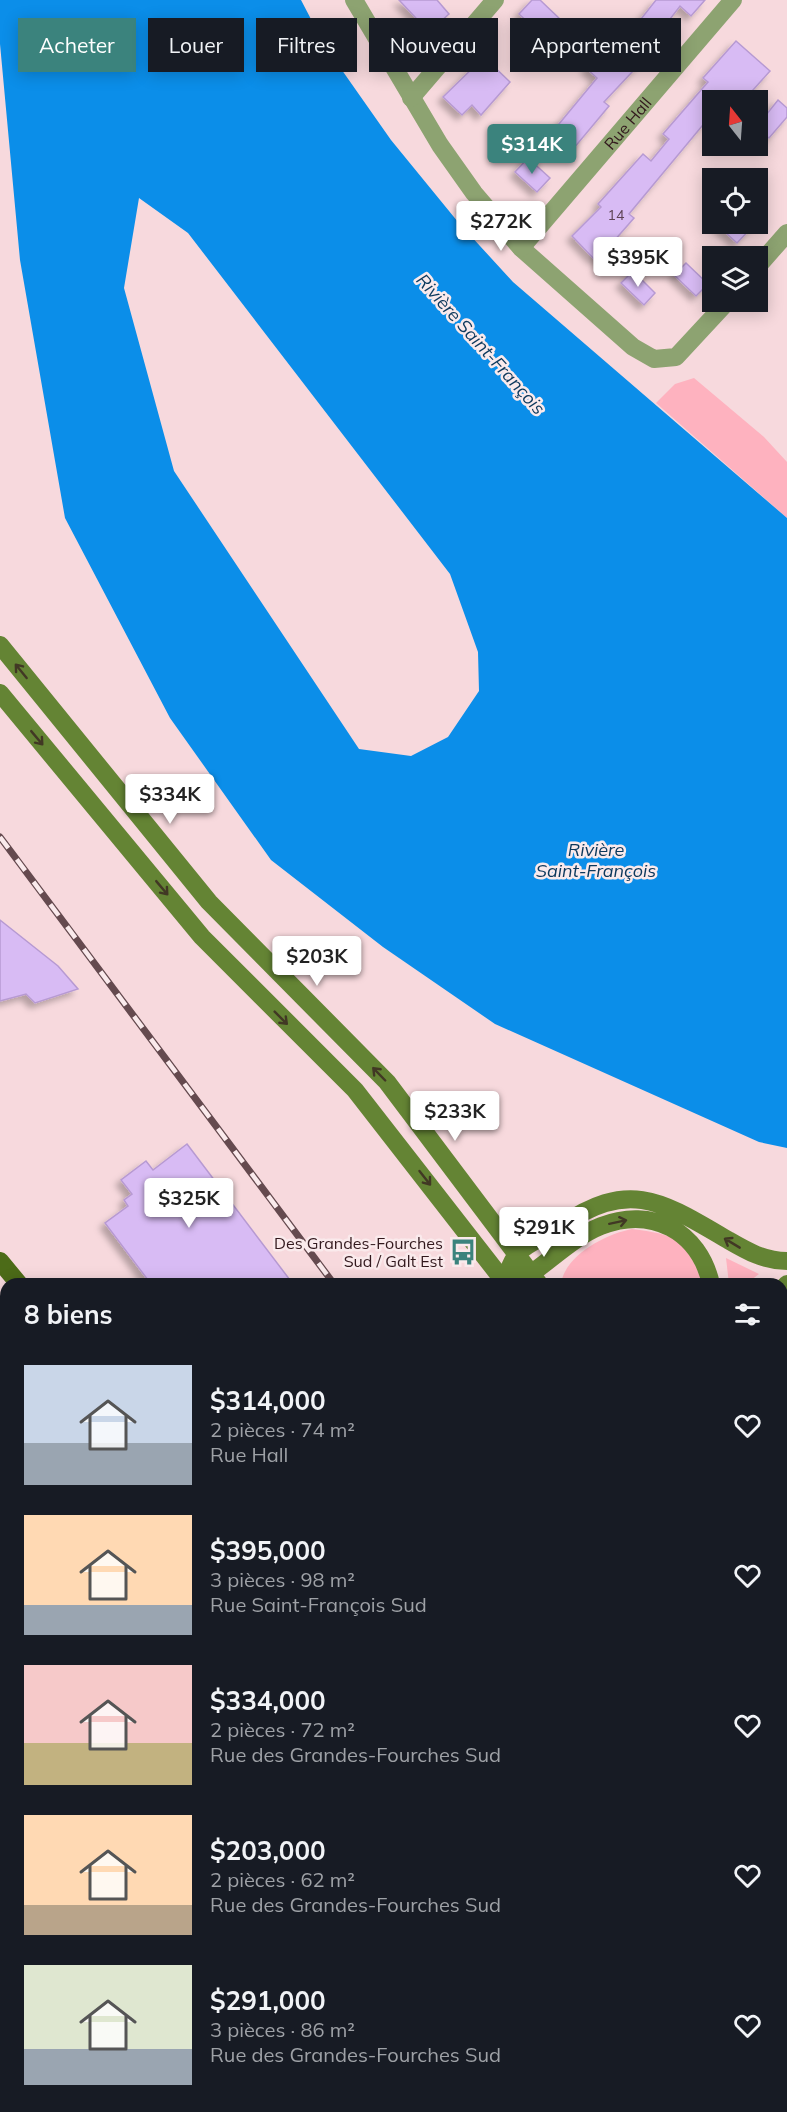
<!DOCTYPE html>
<html lang="fr">
<head>
<meta charset="utf-8">
<style>
  :root { --surface:#171b24; --page:#242831; --text:#f1f3f6; --muted:#9ea1a6; --accent:#3b837d }
  body { margin:0; font-family:Mulish,sans-serif; background:var(--page); color:var(--text); height:100vh; display:flex; flex-direction:column; font-size:22px; white-space:nowrap }
  * { box-sizing:border-box; margin:0 }
  p { font-size:20px; color:var(--muted) }
  .icon { flex:none; width:33px; height:33px; fill:none; stroke:currentColor; stroke-width:2; stroke-linecap:round; stroke-linejoin:round }
  .map { position:relative; flex:1; overflow:hidden }
  .side { position:absolute; left:0px; top:1278px; width:788px; height:834px; display:flex; flex-direction:column; background:var(--surface); border-radius:18px 18px 0 0; box-shadow:0 3px 15px #0003 }
  .side>* { flex:none }
  .banner { position:absolute; left:18px; top:18px; width:752px; height:54px; display:flex; gap:12px }
  .needle { width:39px; rotate:343deg }
  .fabs { position:absolute; left:702px; top:90px; display:grid; gap:12px }
  .fabs a { display:grid; place-items:center; width:66px; height:66px; border-radius:0px; background:var(--surface); box-shadow:0 3px 15px #0003; font-size:30px }
  .price { position:absolute; translate:-50% -51px; padding:0 14px; border-radius:6px; background:#fff; color:#222; font-size:20px; line-height:39px; filter:drop-shadow(0 2px 3px #0008) }
  .price::after { content:''; position:absolute; left:50%; top:36px; width:18px; height:14px; margin-left:-9px; background:inherit; clip-path:polygon(0 0,100% 0,50% 100%) }
  .price.on { background:var(--accent); color:#fff }
  ul { padding:0; list-style:none }
  li { display:flex; align-items:center; gap:18px; height:150px; padding:0 24px }
  li span { display:grid; place-items:center; flex:none; width:168px; height:120px; border-radius:0px; color:#555 }
  li>.icon { margin-inline-start:auto }
  span .icon { width:72px; height:72px; fill:#fffc; stroke-width:1 }
  li b { font-size:26px }
  h2 { display:flex; justify-content:space-between; align-items:center; height:72px; padding:0 24px; font-size:26px }
  .tag { padding:0 21px; border-radius:0px; background:var(--surface); box-shadow:0 3px 15px #0003; font-size:21px; line-height:54px }
  .tag.on { background:var(--accent); color:#fff }
  .map>svg:first-child { display:block }
</style>
</head>
<body>
<div class="map">
<svg width="787" height="2112" viewBox="0 0 787 2112">
  <defs>
    <filter id="shadow"><feDropShadow dx="-5" dy="5" stdDeviation="3" flood-color="#0004"/></filter>
  </defs>
  <rect width="100%" height="100%" fill="#f7d9dd"/>
  <path fill="#feb2bf" d="M 694,378 L 764,437 L 787,462 L 787,518 L 656,403 L 675,384 Z
    M 632,1229 C 680,1235 686,1240 703,1284 L 561,1284 C 565,1255 606,1234 632,1229 Z
    M 726,1258 L 759,1274 L 746,1284 L 729,1284 Z
    M 782,1390 L 787,1397 L 787,1475 L 782,1482 Z
    M 0,1557 L 6,1562 L 6,1637 L 0,1632 Z"/>
  <path fill="#0b8ee9" fill-rule="evenodd" d="M 0,0 L 301,0 L 325,46 L 391,140 L 458,222 L 513,282 L 787,518 L 787,1148 L 759,1142 L 495,1024 L 383,947 L 271,860 L 170,718 L 65,518 L 20,260 L 0,44 ZM 139,198 L 188,233 L 450,574 L 478,652 L 479,691 L 448,737 L 411,756 L 359,749 L 174,471 L 124,288 Z"/>
  <path fill="#d8bbf4" stroke="#b79ad2" stroke-width="1.5" filter="url(#shadow)" d="M 399,0 L 437,0 L 449,14 L 429,32 Z
    M 532,0 L 540,0 L 561,20 L 545,38 L 519,14 Z
    M 656,0 L 705,0 L 691,16 L 680,6 L 657,36 L 662,40 L 604,102 L 609,106 L 574,148 L 554,130 L 597,78 L 586,68 L 600,52 L 612,62 L 630,41 L 626,38 Z
    M 736,41 L 770,71 L 744,100 L 712,100 L 712,114 L 629,214 L 634,218 L 614,241 L 619,245 L 602,262 L 597,257 L 594,259 L 572,236 L 601,207 L 598,204 L 643,154 L 651,161 L 669,139 L 663,134 L 708,82 L 703,78 Z
    M 484,57 L 510,82 L 481,115 L 472,105 L 462,115 L 443,97 Z
    M 778,100 L 787,108 L 787,117 L 769,138 L 758,129 L 758,125 Z
    M 528,158 L 550,178 L 537,192 L 515,172 Z
    M 716,224 L 755,224 L 737,243 Z
    M 686,263 L 708,284 L 696,296 L 674,275 Z
    M 633,271 L 655,293 L 644,305 L 621,283 Z
    M 0,920 L 58,966 L 78,989 L 35,1003 L 26,994 L 0,1001 Z
    M 187,1144 L 293,1284 L 151,1284 L 105,1223 L 128,1206 L 124,1200 L 132,1194 L 121,1180 L 146,1161 L 153,1170 Z"/>
  <g fill="none" stroke-linecap="round" stroke-linejoin="round">
    <g stroke="#8da371" stroke-width="18">
      <path d="M 354,0 L 440,145 L 474,193 L 521,248 L 633,347 L 654,359 L 676,357 L 727,302"/>
      <path d="M 411,98 L 495,0"/>
      <path id="s1" d="M 521,248 L 733,0"/>
      <path d="M 758,266 L 787,233"/>
      <path d="M 0,1540 L 6,1546"/>
      <path d="M 0,1659 L 6,1663"/>
      <path d="M 0,1763 L 6,1796"/>
      <path d="M 782,2011 L 787,2007"/>
      <path d="M 0,2013 L 6,2011"/>
      <path d="M 254,2106 L 255,2112"/>
      <path d="M 455,2106 L 457,2112"/>
    </g>
    <path stroke="#648434" stroke-width="18" d="M 0,645 L 209,902 L 387,1082 L 539,1284
      M 0,693 L 202,937 L 355,1090 L 506,1284
      M 523,1276 L 532,1273 C 554,1257 576,1236 601,1226 C 652,1206 699,1231 711,1284
      M 504,1281 C 508,1273 512,1259 518,1253 C 529,1242 548,1235 561,1226 C 630,1178 663,1202 728,1240 C 747,1251 764,1261 787,1261
      M 782,1289 L 787,1284
      M 782,1380 L 787,1385
      M 782,1506 L 787,1503
      M 0,1725 L 6,1725"/>
    <path stroke="#4c6b18" stroke-width="18" d="M 0,1261 L 19,1284
      M 740,2106 L 745,2112"/>
    <g stroke="#654a4f" stroke-width="7">
      <path id="rail" d="M 0,837 L 334,1284
        M 782,1881 L 787,1889"/>
    </g>
    <use href="#rail" stroke="#faeaec" stroke-width="4.5" stroke-dasharray="14" stroke-linecap="butt"/>
  </g>
  <defs><path id="oneway-shaft" d="M-6 0H5M1.5-3L5.5 0L1.5 3" fill="none" stroke-width="1.6" stroke-linecap="round" stroke-linejoin="round" transform="scale(1.5)"/></defs>
  <g stroke="#413824">
    <use href="#oneway-shaft" transform="translate(21 671) rotate(-129)"/>
    <use href="#oneway-shaft" transform="translate(37 738) rotate(50)"/>
    <use href="#oneway-shaft" transform="translate(162 888) rotate(50)"/>
    <use href="#oneway-shaft" transform="translate(281 1018) rotate(45)"/>
    <use href="#oneway-shaft" transform="translate(379 1074) rotate(-134)"/>
    <use href="#oneway-shaft" transform="translate(425 1178) rotate(52)"/>
    <use href="#oneway-shaft" transform="translate(618 1222) rotate(-12)"/>
    <use href="#oneway-shaft" transform="translate(732 1243) rotate(-149)"/>
  </g>
  <defs>
    <g id="bus-bare" transform="scale(2.07)"><path d="M-5-6H5V4H4V6H2V4H-2V6H-4V4H-5ZM-3.5-4V0h7V-4ZM-3.5 1.2v1.5H-2V1.2ZM2 1.2v1.5H3.5V1.2Z" fill="#3b837d" stroke="#faeaec" stroke-width="2.5" paint-order="stroke"/></g>
  </defs>
  <g fill-rule="evenodd">
    <use href="#bus-bare" x="463" y="1252"/>
  </g>
  <g text-anchor="middle" dominant-baseline="central" stroke-width="5" stroke-linejoin="round" paint-order="stroke">
    <g font-size="14" fill="#5c4153">
      <text x="616" y="215">14</text>
    </g>
    <g font-size="16" fill="#32181d" stroke="#faeaec">
      <text stroke="none"><textPath href="#s1" startOffset="164">Rue Hall</textPath></text>
    </g>
    <g font-size="16" fill="#32181d" stroke="#faeaec" text-anchor="end">
      <text x="443" y="1243">Des Grandes-Fourches<tspan x="443" dy="18">Sud / Galt Est</tspan></text>
    </g>
    <g font-size="18" font-style="italic" fill="#0c385c" stroke="#faeaec">
      <text transform="translate(481 344) rotate(48)">Rivière Saint-François</text>
      <text x="596" y="849">Rivière<tspan x="596" dy="21">Saint-François</tspan></text>
    </g>
  </g>
</svg>
<div class="fabs">
<a><svg class="needle" viewBox="-14 -14 28 28"><path d="M0-13l5 13h-10z" fill="#e53935"/><path d="M0 13l5-13h-10z" fill="#9ea1a6"/></svg></a>
<a><svg class="icon" aria-label="locate" viewBox="0 0 24 24"><circle cx="12" cy="12" r="6"/><path d="M12 2v4M12 18v4M2 12h4M18 12h4"/></svg></a>
<a><svg class="icon" aria-label="layers" viewBox="0 0 24 24"><path d="M12 4l9 5-9 5-9-5zM3 14l9 5 9-5"/></svg></a>
</div>
<b class="price on" style="left:532px;top:175px">$314K</b>
<b class="price" style="left:501px;top:252px">$272K</b>
<b class="price" style="left:638px;top:288px">$395K</b>
<b class="price" style="left:170px;top:825px">$334K</b>
<b class="price" style="left:317px;top:987px">$203K</b>
<b class="price" style="left:455px;top:1142px">$233K</b>
<b class="price" style="left:189px;top:1229px">$325K</b>
<b class="price" style="left:544px;top:1258px">$291K</b>
<div class="banner">
<a class="tag on">Acheter</a>
<a class="tag">Louer</a>
<a class="tag">Filtres</a>
<a class="tag">Nouveau</a>
<a class="tag">Appartement</a>
</div>
<section class="side">
<h2>8 biens<svg class="icon" aria-label="filters" viewBox="0 0 24 24"><path d="M4 7h16M4 17h16"/><circle cx="9" cy="7" r="2"/><circle cx="15" cy="17" r="2"/></svg></h2>
<ul>
<li><span style="background:linear-gradient(#c9d6e8 65%,#9aa5b1 0)"><svg class="icon" aria-label="home" viewBox="0 0 24 24"><path d="M3 11l9-7 9 7M6 9v11h12V9"/></svg></span><div><b>$314,000</b><p>2 pièces · 74 m²</p><p>Rue Hall</p></div><svg class="icon" aria-label="heart" viewBox="0 0 24 24"><path d="M12 20l-8-8c-3-5 5-10 8-4 3-6 11-1 8 4z"/></svg></li>
<li><span style="background:linear-gradient(#ffd9b3 75%,#9aa5b1 0)"><svg class="icon" aria-label="home" viewBox="0 0 24 24"><path d="M3 11l9-7 9 7M6 9v11h12V9"/></svg></span><div><b>$395,000</b><p>3 pièces · 98 m²</p><p>Rue Saint-François Sud</p></div><svg class="icon" aria-label="heart" viewBox="0 0 24 24"><path d="M12 20l-8-8c-3-5 5-10 8-4 3-6 11-1 8 4z"/></svg></li>
<li><span style="background:linear-gradient(#f6c9c9 65%,#c2b280 0)"><svg class="icon" aria-label="home" viewBox="0 0 24 24"><path d="M3 11l9-7 9 7M6 9v11h12V9"/></svg></span><div><b>$334,000</b><p>2 pièces · 72 m²</p><p>Rue des Grandes-Fourches Sud</p></div><svg class="icon" aria-label="heart" viewBox="0 0 24 24"><path d="M12 20l-8-8c-3-5 5-10 8-4 3-6 11-1 8 4z"/></svg></li>
<li><span style="background:linear-gradient(#ffd9b3 75%,#b9a48a 0)"><svg class="icon" aria-label="home" viewBox="0 0 24 24"><path d="M3 11l9-7 9 7M6 9v11h12V9"/></svg></span><div><b>$203,000</b><p>2 pièces · 62 m²</p><p>Rue des Grandes-Fourches Sud</p></div><svg class="icon" aria-label="heart" viewBox="0 0 24 24"><path d="M12 20l-8-8c-3-5 5-10 8-4 3-6 11-1 8 4z"/></svg></li>
<li><span style="background:linear-gradient(#dfe7d0 70%,#9aa5b1 0)"><svg class="icon" aria-label="home" viewBox="0 0 24 24"><path d="M3 11l9-7 9 7M6 9v11h12V9"/></svg></span><div><b>$291,000</b><p>3 pièces · 86 m²</p><p>Rue des Grandes-Fourches Sud</p></div><svg class="icon" aria-label="heart" viewBox="0 0 24 24"><path d="M12 20l-8-8c-3-5 5-10 8-4 3-6 11-1 8 4z"/></svg></li>
</ul>
</section>
</div>
</body>
</html>
